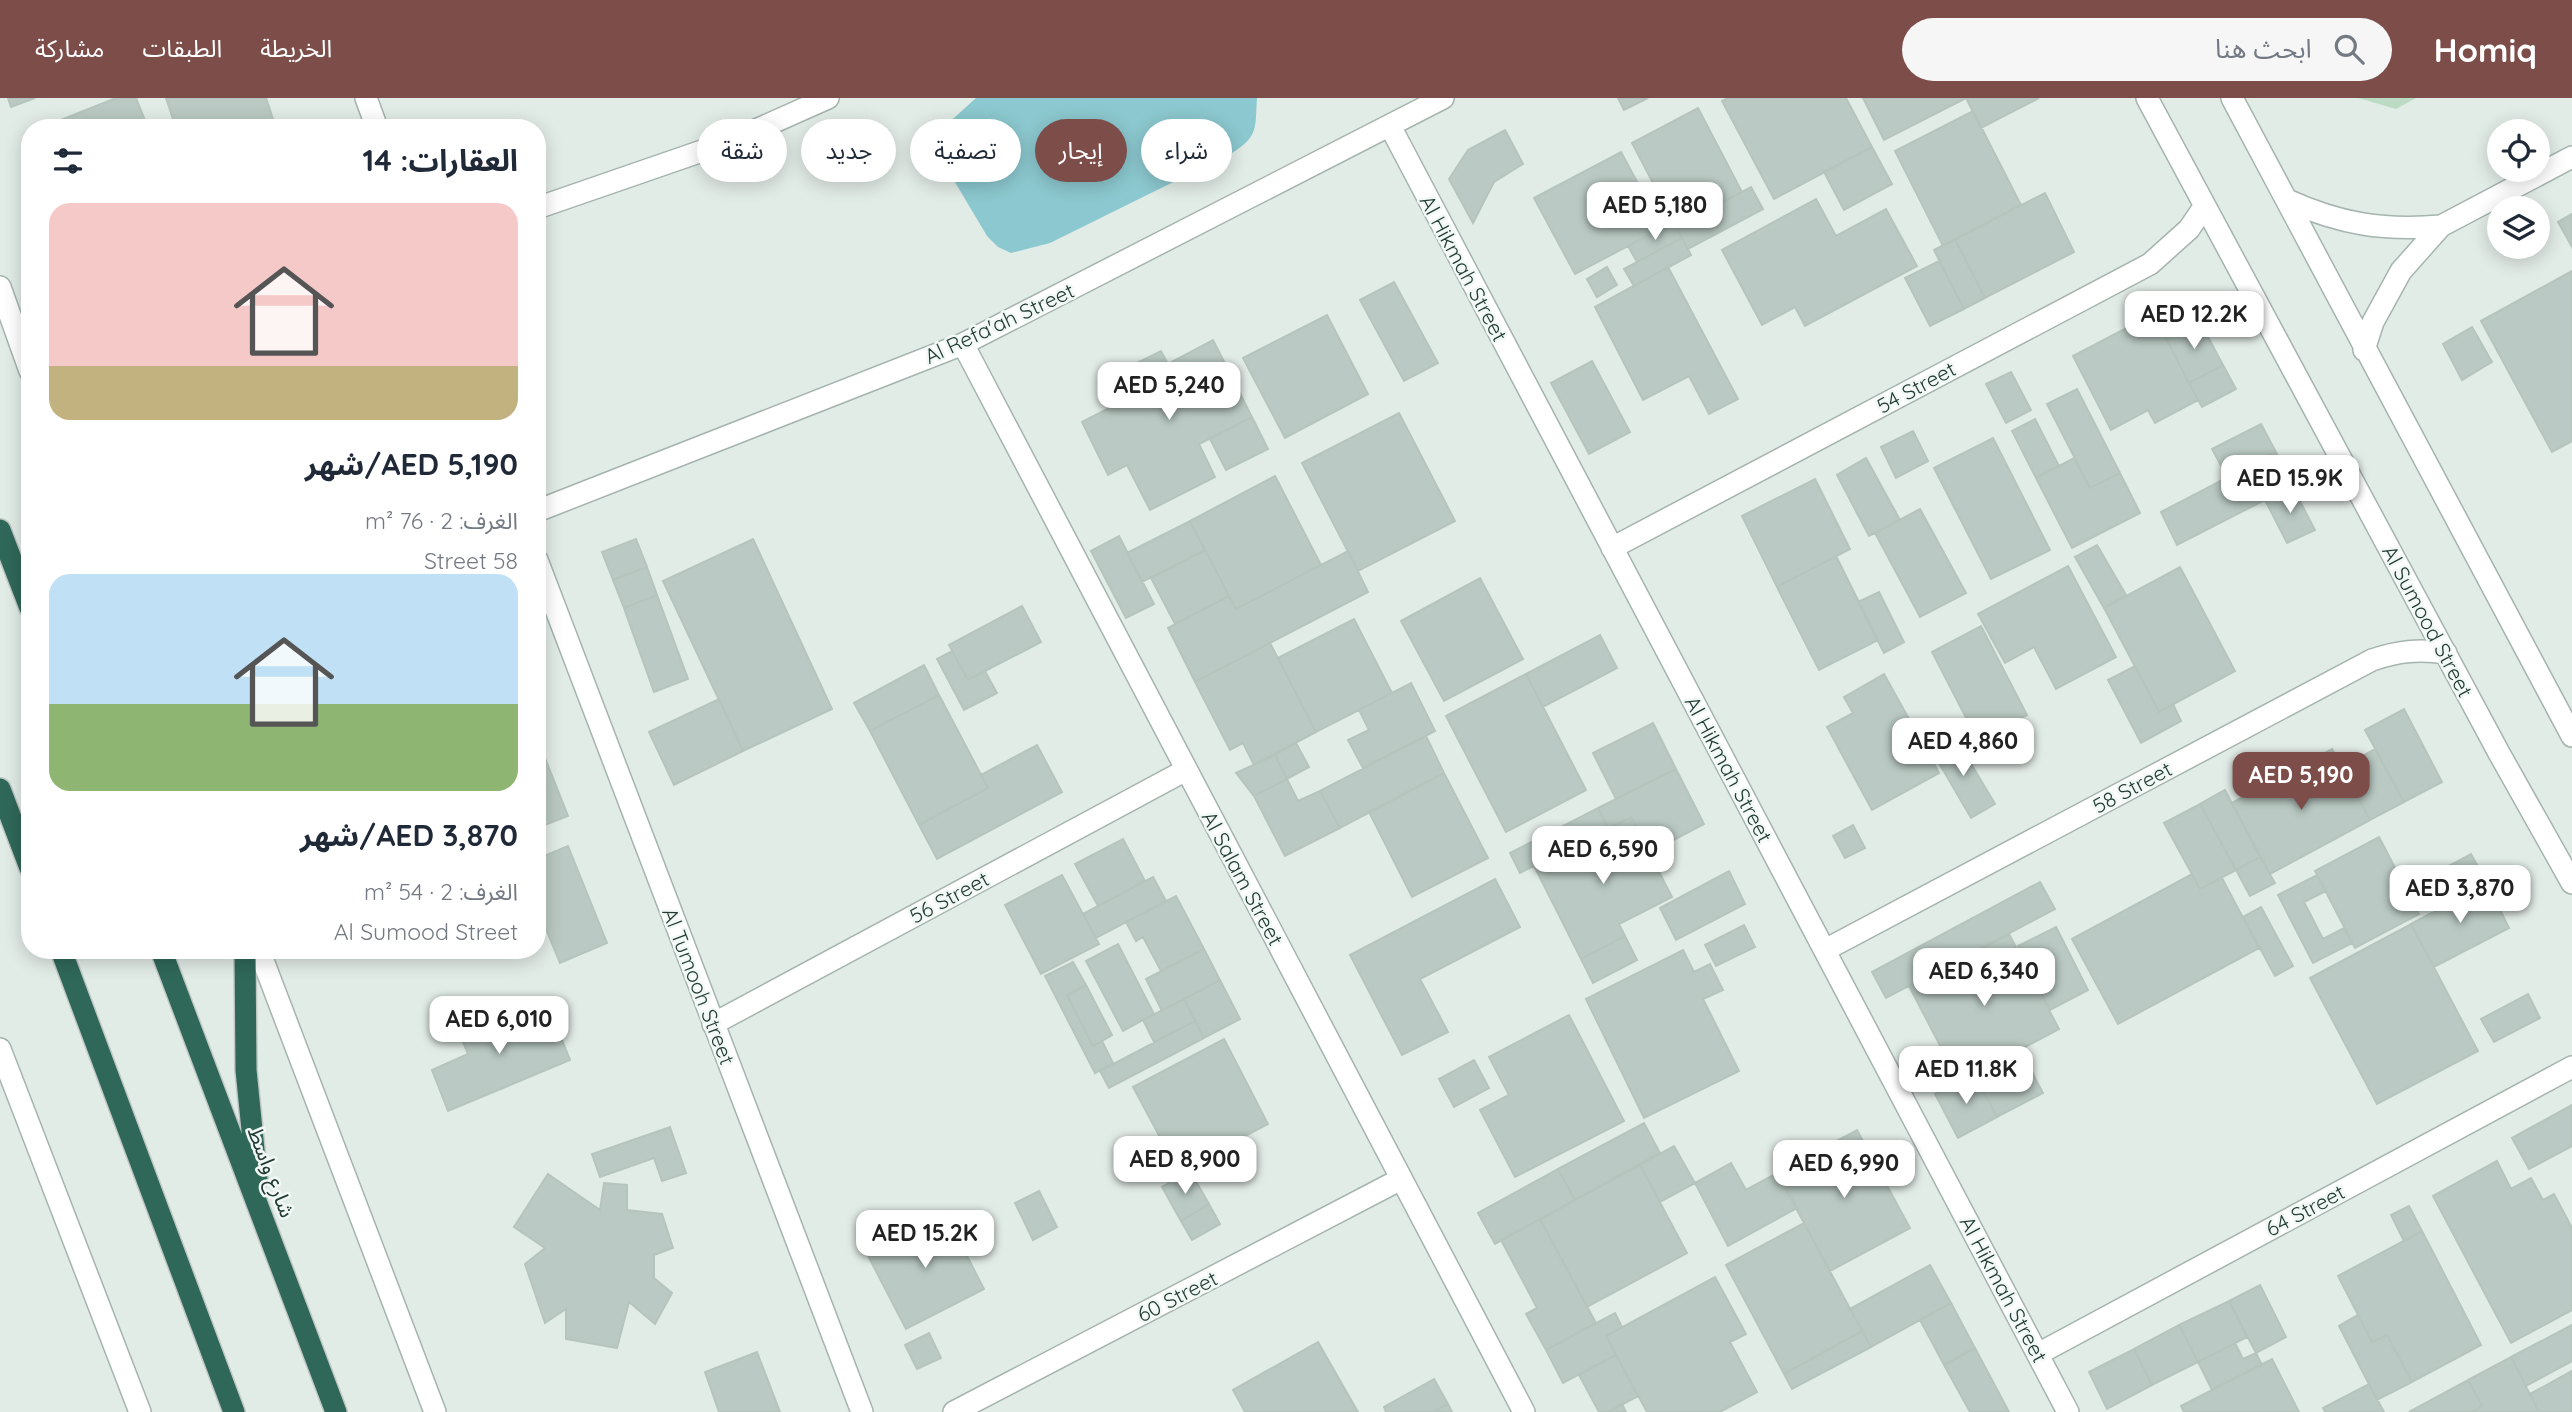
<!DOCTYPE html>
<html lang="ar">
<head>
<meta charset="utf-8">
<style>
  :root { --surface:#fff; --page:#f6f6f7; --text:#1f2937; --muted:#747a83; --accent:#7c4d49 }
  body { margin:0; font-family:Quicksand,"Noto Sans Arabic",sans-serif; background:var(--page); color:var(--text); direction:rtl; height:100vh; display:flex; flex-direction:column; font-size:26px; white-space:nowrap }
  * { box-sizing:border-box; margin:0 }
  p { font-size:23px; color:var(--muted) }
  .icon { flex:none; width:38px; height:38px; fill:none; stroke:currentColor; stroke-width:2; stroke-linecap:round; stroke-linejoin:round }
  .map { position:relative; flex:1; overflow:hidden; direction:ltr }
  .drawer { position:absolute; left:21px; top:21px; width:525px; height:840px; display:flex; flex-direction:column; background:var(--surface); border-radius:28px; box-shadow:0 4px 18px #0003; direction:rtl }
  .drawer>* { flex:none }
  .guide { position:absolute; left:567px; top:21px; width:665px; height:63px; direction:rtl; display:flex; gap:14px }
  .buttons { position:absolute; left:2487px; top:21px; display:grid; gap:14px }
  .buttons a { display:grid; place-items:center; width:63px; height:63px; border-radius:50%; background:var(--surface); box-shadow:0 4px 18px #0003; font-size:35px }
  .price { position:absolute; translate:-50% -60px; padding:0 16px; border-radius:14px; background:#fff; color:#222; font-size:23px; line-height:46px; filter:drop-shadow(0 2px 4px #0008) }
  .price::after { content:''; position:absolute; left:50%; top:42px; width:21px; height:16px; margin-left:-10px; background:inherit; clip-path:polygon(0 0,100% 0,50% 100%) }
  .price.current { background:var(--accent); color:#fff }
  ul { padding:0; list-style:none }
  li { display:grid; align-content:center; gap:14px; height:371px; padding:0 28px }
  li span { display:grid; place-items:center; height:217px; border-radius:21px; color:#555 }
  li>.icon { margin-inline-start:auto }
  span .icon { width:126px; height:126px; fill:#fffc; stroke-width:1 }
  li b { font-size:30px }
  h2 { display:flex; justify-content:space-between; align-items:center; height:84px; padding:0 28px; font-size:30px }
  .tag { padding:0 24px; border-radius:32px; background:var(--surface); box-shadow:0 4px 18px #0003; font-size:24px; line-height:63px }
  .tag.current { background:var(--accent); color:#fff }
  header { display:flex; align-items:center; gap:42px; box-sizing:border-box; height:98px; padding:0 35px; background:var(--accent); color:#fff }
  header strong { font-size:33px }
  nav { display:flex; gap:38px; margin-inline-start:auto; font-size:24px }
  .search { width:490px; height:63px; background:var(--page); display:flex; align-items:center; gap:18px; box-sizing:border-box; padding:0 24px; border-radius:38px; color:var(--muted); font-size:26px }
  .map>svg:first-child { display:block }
</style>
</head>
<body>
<header>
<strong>Homiq</strong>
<div class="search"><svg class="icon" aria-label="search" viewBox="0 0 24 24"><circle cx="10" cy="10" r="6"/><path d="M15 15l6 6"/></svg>ابحث هنا</div>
<nav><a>الخريطة</a><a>الطبقات</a><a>مشاركة</a></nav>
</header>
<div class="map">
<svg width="2572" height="1314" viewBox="0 0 2572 1314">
  <rect width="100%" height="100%" fill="#e2ece7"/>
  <path fill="#bbdcc3" d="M 2358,0 L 2416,0 L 2396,11 Z"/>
  <path fill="#8cc8cf" d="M 976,0 L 1257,0 C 1255,30 1259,38 1232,55 L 1050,145 L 1011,155 L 998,149 L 987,138 L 940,59 L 939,40 L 944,29 Z"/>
  <path fill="#bac9c3" stroke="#b5c5bd" stroke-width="2" d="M 8,0 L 35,0 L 11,9 Z
    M 116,0 L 136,0 L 148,30 L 49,30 L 48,27 Z
    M 166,0 L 266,0 L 276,30 L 176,30 Z
    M 1618,0 L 1648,0 L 1624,12 Z
    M 1728,0 L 1846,0 L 1872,49 L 1774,101 L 1722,3 Z
    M 1863,0 L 1966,0 L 1884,42 Z
    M 1966,0 L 2039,0 L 1981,30 Z
    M 1698,10 L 1742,94 L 1676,129 L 1632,45 Z
    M 1973,13 L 2021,107 L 1943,148 L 1895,53 Z
    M 1505,32 L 1523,66 L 1494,84 L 1473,125 L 1449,81 L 1468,52 Z
    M 1872,49 L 1892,86 L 1844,112 L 1824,74 Z
    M 1621,54 L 1662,130 L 1575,176 L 1534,100 Z
    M 1751,89 L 1763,111 L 1688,151 L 1676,129 Z
    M 2045,95 L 2074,154 L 1985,200 L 1955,141 Z
    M 1816,101 L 1836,138 L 1886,111 L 1917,168 L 1805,228 L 1795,209 L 1762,227 L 1722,152 Z
    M 2572,116 L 2572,149 L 2558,124 Z
    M 1673,124 L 1682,140 L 1637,164 L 1628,148 Z
    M 1682,140 L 1691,157 L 1634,188 L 1624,171 Z
    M 1955,141 L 1985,200 L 1964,211 L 1934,152 Z
    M 1939,163 L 1964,211 L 1930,228 L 1905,180 Z
    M 1607,169 L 1617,187 L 1597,199 L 1587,181 Z
    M 1668,169 L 1738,301 L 1709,316 L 1689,278 L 1643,302 L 1595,209 Z
    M 2572,173 L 2572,343 L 2552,354 L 2481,223 Z
    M 1394,184 L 1438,265 L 1404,283 L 1360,202 Z
    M 2153,216 L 2198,302 L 2155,325 L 2148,312 L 2111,332 L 2073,258 Z
    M 1327,217 L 1368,296 L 1285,340 L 1243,260 Z
    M 2198,220 L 2223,267 L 2189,285 L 2165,238 Z
    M 2472,229 L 2492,264 L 2462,282 L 2443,246 Z
    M 1213,242 L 1252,319 L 1199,346 L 1215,379 L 1150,412 L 1127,367 L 1108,377 L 1082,324 L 1127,301 L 1120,287 L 1140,277 L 1135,266 L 1161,253 L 1168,266 Z
    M 1592,263 L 1630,334 L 1589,356 L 1551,285 Z
    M 2223,267 L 2236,291 L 2202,309 L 2189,285 Z
    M 2011,274 L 2031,312 L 2006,325 L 1986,286 Z
    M 2077,291 L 2120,375 L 2090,390 L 2047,306 Z
    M 1399,315 L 1455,423 L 1358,473 L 1302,365 Z
    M 1252,319 L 1268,351 L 1226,372 L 1210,341 Z
    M 2035,321 L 2059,368 L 2036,380 L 2012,333 Z
    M 2261,326 L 2276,354 L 2227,379 L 2212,351 Z
    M 1913,333 L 1928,363 L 1896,380 L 1881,349 Z
    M 1993,340 L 2050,452 L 1991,481 L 1934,370 Z
    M 2276,354 L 2292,388 L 2177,447 L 2161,414 Z
    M 1866,360 L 1900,422 L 1869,438 L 1837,377 Z
    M 2074,360 L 2090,390 L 2120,375 L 2140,415 L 2072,450 L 2036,380 Z
    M 1275,378 L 1321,467 L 1236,511 L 1190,423 Z
    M 1815,381 L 1850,451 L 1777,489 L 1742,418 Z
    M 2292,388 L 2315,432 L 2287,445 L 2265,402 Z
    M 1920,411 L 1966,495 L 1920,519 L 1875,435 Z
    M 1190,423 L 1205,452 L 1142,484 L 1127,455 Z
    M 1119,438 L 1154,506 L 1126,520 L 1091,453 Z
    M 636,441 L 647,469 L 613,482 L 602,454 Z
    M 753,441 L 832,611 L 743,653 L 663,483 Z
    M 2097,447 L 2126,497 L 2104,510 L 2075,459 Z
    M 1205,452 L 1229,498 L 1175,526 L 1151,480 Z
    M 1348,453 L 1368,494 L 1195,584 L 1168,530 L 1229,498 L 1236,511 Z
    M 1836,458 L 1878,542 L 1819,572 L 1777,489 Z
    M 2068,468 L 2116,559 L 2056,591 L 2034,549 L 2005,565 L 1978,516 Z
    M 647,469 L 657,497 L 624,510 L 613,482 Z
    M 2180,469 L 2235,573 L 2159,614 L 2104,510 Z
    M 1480,480 L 1523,561 L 1444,603 L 1401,523 Z
    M 1879,494 L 1904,544 L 1884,555 L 1858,504 Z
    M 657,497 L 688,581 L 654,594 L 624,510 Z
    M 1022,508 L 1041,544 L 968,582 L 949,547 Z
    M 1354,521 L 1392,595 L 1316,634 L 1278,560 Z
    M 1981,528 L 2027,617 L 1978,643 L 1932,554 Z
    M 1600,537 L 1617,570 L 1543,609 L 1526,576 Z
    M 1270,545 L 1316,634 L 1254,667 L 1243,645 L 1230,652 L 1195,584 Z
    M 952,553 L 968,582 L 985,573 L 997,595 L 964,612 L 937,561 Z
    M 924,567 L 939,597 L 870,633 L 854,605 Z
    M 2135,568 L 2159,614 L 2173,606 L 2181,623 L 2141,645 L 2108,582 Z
    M 1526,576 L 1586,692 L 1506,734 L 1446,618 Z
    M 1884,576 L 1939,675 L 1872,712 L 1827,629 L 1853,615 L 1844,599 Z
    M 1411,585 L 1435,633 L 1363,670 L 1348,642 L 1369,632 L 1359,612 Z
    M 939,597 L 988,690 L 919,727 L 870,633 Z
    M 719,601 L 743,653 L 674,687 L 649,634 Z
    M 2404,611 L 2442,684 L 2404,704 L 2365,632 Z
    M 1653,625 L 1676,671 L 1616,701 L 1593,655 Z
    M 1426,638 L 1444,675 L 1340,730 L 1320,693 Z
    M 1955,639 L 1995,706 L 1971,720 L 1932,653 Z
    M 1296,645 L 1309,669 L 1287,681 L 1275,657 Z
    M 1037,647 L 1062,694 L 937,761 L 919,727 L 988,690 L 981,677 Z
    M 541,650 L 568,718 L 537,730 L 537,651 Z
    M 2332,651 L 2370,722 L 2270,776 L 2232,705 Z
    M 2375,651 L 2404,704 L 2370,722 L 2342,669 Z
    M 1275,657 L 1287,681 L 1254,698 L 1236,675 Z
    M 1676,671 L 1704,726 L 1649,755 L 1631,719 L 1608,730 L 1598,710 Z
    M 1444,675 L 1488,760 L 1412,799 L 1369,714 Z
    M 1287,681 L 1298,703 L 1320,693 L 1340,730 L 1285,758 L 1254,698 Z
    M 2225,692 L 2260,759 L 2236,772 L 2200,706 Z
    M 2200,706 L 2236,772 L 2200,791 L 2164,725 Z
    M 1598,710 L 1608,730 L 1520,775 L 1510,755 Z
    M 1631,719 L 1672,799 L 1619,826 L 1625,838 L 1581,861 L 1534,768 Z
    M 1853,727 L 1865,750 L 1845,760 L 1833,738 Z
    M 2379,739 L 2419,816 L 2355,850 L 2315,773 Z
    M 1123,741 L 1145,783 L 1098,808 L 1075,766 Z
    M 568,748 L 607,845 L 560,865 L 537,809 L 537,761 Z
    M 2471,756 L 2487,785 L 2434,813 L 2419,784 Z
    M 2260,759 L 2275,785 L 2250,798 L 2236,772 Z
    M 1729,773 L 1745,806 L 1676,842 L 1660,810 Z
    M 2192,776 L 2200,791 L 2222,780 L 2259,850 L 2118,926 L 2072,841 Z
    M 1062,777 L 1099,846 L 1041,876 L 1005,807 Z
    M 2317,777 L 2326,793 L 2304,804 L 2323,841 L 2344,830 L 2352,845 L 2313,865 L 2278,797 Z
    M 1153,779 L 1166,803 L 1096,840 L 1083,816 Z
    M 1495,781 L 1520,829 L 1420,881 L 1448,934 L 1402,957 L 1350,857 Z
    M 2040,784 L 2055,811 L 1886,900 L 1872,874 Z
    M 2487,785 L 2509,830 L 2434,869 L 2411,826 Z
    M 1176,798 L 1204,851 L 1161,873 L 1143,839 L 1136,843 L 1126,824 Z
    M 2261,809 L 2293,868 L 2275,878 L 2243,819 Z
    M 2411,826 L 2478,953 L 2377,1006 L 2310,880 Z
    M 1744,827 L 1755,849 L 1716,868 L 1705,847 Z
    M 2056,829 L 2088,892 L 2050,912 L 2018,848 Z
    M 2009,836 L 2059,931 L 1959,984 L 1909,888 Z
    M 1625,838 L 1637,862 L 1593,885 L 1581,861 Z
    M 1118,846 L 1154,916 L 1123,933 L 1086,863 Z
    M 1204,851 L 1220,882 L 1162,913 L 1146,881 Z
    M 1683,852 L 1694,874 L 1710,866 L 1723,892 L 1703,901 L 1739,973 L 1644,1020 L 1586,901 Z
    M 1073,864 L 1086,887 L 1067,897 L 1093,948 L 1102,943 L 1113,965 L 1095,975 L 1045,878 Z
    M 1220,882 L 1240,921 L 1204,940 L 1184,901 Z
    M 1086,887 L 1112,937 L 1093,948 L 1067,897 Z
    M 2528,896 L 2540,920 L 2494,944 L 2481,921 Z
    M 1184,901 L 1195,923 L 1154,944 L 1143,922 Z
    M 511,907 L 520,930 L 552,917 L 570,962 L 448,1013 L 432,972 L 468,956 L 457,929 Z
    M 1569,917 L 1624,1023 L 1515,1079 L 1480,1012 L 1509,997 L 1489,959 Z
    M 1195,923 L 1204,940 L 1109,990 L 1100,973 Z
    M 1224,941 L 1268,1026 L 1178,1073 L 1133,989 Z
    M 2020,952 L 2043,995 L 1997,1019 L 1974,976 Z
    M 1474,962 L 1489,990 L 1454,1009 L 1439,981 Z
    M 1974,976 L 1997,1019 L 1958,1040 L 1935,996 Z
    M 2572,1007 L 2572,1048 L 2529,1071 L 2512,1040 Z
    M 1644,1025 L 1660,1055 L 1575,1102 L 1558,1071 Z
    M 670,1029 L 686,1075 L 662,1083 L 654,1060 L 600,1079 L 592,1056 Z
    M 1857,1032 L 1910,1130 L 1830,1173 L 1777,1075 Z
    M 1674,1048 L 1695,1085 L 1660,1104 L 1640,1067 Z
    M 2497,1063 L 2511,1091 L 2531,1080 L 2543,1102 L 2554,1096 L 2572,1130 L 2572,1212 L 2511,1245 L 2433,1098 Z
    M 1731,1065 L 1746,1092 L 1777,1075 L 1797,1110 L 1728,1148 L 1695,1085 Z
    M 1640,1067 L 1687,1155 L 1587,1209 L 1540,1121 Z
    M 1558,1071 L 1575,1102 L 1495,1146 L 1478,1115 Z
    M 1190,1073 L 1209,1106 L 1181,1123 L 1162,1089 Z
    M 548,1076 L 600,1112 L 604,1085 L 627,1087 L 627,1112 L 662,1116 L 673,1150 L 654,1157 L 654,1180 L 672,1195 L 655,1226 L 629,1204 L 617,1250 L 566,1241 L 566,1211 L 545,1225 L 525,1166 L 545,1150 L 514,1129 Z
    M 1039,1093 L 1057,1129 L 1033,1142 L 1015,1105 Z
    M 1209,1106 L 1220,1126 L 1192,1142 L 1181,1123 Z
    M 2409,1108 L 2422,1133 L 2404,1143 L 2391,1117 Z
    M 944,1113 L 984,1191 L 906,1231 L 866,1154 Z
    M 1540,1121 L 1596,1225 L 1546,1252 L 1526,1216 L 1537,1210 L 1501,1142 Z
    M 1804,1125 L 1862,1233 L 1784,1276 L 1726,1167 Z
    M 2422,1133 L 2481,1247 L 2412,1284 L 2387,1237 L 2372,1244 L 2338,1178 Z
    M 1930,1167 L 1951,1205 L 1871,1249 L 1850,1211 Z
    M 1715,1179 L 1746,1236 L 1730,1244 L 1757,1294 L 1720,1314 L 1647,1314 L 1606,1238 Z
    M 2260,1187 L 2286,1239 L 2256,1255 L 2229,1203 Z
    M 2229,1203 L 2247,1239 L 2198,1264 L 2179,1227 Z
    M 1951,1205 L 1975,1250 L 1944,1267 L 1920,1222 Z
    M 1615,1215 L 1622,1229 L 1606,1238 L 1616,1257 L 1563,1285 L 1546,1252 Z
    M 2358,1217 L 2372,1244 L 2387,1237 L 2412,1284 L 2377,1302 L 2339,1228 Z
    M 2179,1227 L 2198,1264 L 2152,1287 L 2134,1251 Z
    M 2572,1227 L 2572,1263 L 2526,1288 L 2511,1259 Z
    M 1862,1233 L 1871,1249 L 1792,1291 L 1784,1276 Z
    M 929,1235 L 941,1260 L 917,1271 L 905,1247 Z
    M 1318,1244 L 1358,1314 L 1245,1314 L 1233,1292 Z
    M 2235,1245 L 2243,1261 L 2256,1255 L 2262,1267 L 2212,1292 L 2198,1264 Z
    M 1975,1250 L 2009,1314 L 1970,1314 L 1944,1267 Z
    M 2134,1251 L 2152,1287 L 2107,1311 L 2089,1274 Z
    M 757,1254 L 780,1314 L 719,1314 L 705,1274 Z
    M 1616,1257 L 1638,1298 L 1608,1314 L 1599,1314 L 1579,1277 Z
    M 2511,1259 L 2539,1314 L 2472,1314 L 2482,1308 L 2468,1282 Z
    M 2272,1261 L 2299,1314 L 2184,1314 L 2181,1308 Z
    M 2572,1273 L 2572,1314 L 2539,1314 L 2530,1296 Z
    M 1434,1281 L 1448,1306 L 1433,1314 L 1386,1314 L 1384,1309 Z
    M 2468,1282 L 2482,1308 L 2472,1314 L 2409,1314 Z
    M 2369,1286 L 2384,1314 L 2325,1314 L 2323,1310 Z
    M 1448,1306 L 1452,1314 L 1433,1314 Z
    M 1622,1306 L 1626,1314 L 1608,1314 Z"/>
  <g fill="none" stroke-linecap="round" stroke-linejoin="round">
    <g stroke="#a5b4ae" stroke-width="24">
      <path id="minor" d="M 366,0 L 377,30
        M 2147,0 L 2499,655 L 2572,785
        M 2232,0 L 2572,638
        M 1390,28 L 2068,1314
        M 2287,102 C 2340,126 2383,133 2441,128
        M 537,110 L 731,43 L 828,0
        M 0,189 L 30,273
        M 963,246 L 1524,1314
        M 2364,252 L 2373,224 L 2401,173 L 2441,128 L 2572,59
        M 537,413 L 963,246 L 1443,0
        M 1612,450 L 2150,166 L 2189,131 L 2204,109
        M 537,462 L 862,1314
        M 259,852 L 435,1314
        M 1825,852 L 2372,562 C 2398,553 2419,551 2446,555
        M 713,926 L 1186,672
        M 0,951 L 140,1314
        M 2038,1256 L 2572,969
        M 954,1314 L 1401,1081"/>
    </g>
    <g stroke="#c1c8c6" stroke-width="24">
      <path id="highway" d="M 0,432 L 30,510
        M 0,691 L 30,770
        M 61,852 L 234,1314
        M 161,852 L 336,1314
        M 245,852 L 246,972 L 257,1082"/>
    </g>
    <use href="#minor" stroke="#fff" stroke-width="21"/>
    <use href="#highway" stroke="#2f6859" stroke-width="21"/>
  </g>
  <g text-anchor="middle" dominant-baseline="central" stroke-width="5" stroke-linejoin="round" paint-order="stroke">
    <g font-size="21" fill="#223c34" stroke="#f2f8f5">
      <text transform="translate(1464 170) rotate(62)">Al Hikmah Street</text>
      <text transform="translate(999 225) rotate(-25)">Al Refa'ah Street</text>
      <text transform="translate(1916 289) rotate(-28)">54 Street</text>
      <text transform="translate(2428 523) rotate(62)">Al Sumood Street</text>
      <text transform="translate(1729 671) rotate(62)">Al Hikmah Street</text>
      <text transform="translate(2132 689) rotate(-28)">58 Street</text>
      <text transform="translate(1243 780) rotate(62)">Al Salam Street</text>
      <text transform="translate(949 799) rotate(-28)">56 Street</text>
      <text transform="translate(699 888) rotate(69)">Al Tumooh Street</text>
      <text transform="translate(272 1074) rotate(69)">شارع واسط</text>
      <text transform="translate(2305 1112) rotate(-28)">64 Street</text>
      <text transform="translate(2004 1191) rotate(62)">Al Hikmah Street</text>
      <text transform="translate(1177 1198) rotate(-27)">60 Street</text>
    </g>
  </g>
</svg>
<div class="buttons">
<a><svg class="icon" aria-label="locate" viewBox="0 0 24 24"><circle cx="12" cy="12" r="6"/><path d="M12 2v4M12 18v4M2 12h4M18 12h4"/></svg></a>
<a><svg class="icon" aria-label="layers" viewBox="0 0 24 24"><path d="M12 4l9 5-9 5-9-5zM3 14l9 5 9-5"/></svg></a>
</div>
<b class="price" style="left:1655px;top:144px">AED 5,180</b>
<b class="price" style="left:2194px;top:253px">AED 12.2K</b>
<b class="price" style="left:1169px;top:324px">AED 5,240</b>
<b class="price" style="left:2290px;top:417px">AED 15.9K</b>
<b class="price" style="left:1963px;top:680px">AED 4,860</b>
<b class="price current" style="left:2301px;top:714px">AED 5,190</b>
<b class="price" style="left:1603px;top:788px">AED 6,590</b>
<b class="price" style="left:2460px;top:827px">AED 3,870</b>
<b class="price" style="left:1984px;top:910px">AED 6,340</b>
<b class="price" style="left:499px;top:958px">AED 6,010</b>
<b class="price" style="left:1966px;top:1008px">AED 11.8K</b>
<b class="price" style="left:1185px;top:1098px">AED 8,900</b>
<b class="price" style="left:1844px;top:1102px">AED 6,990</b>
<b class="price" style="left:925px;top:1172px">AED 15.2K</b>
<div class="guide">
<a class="tag">شراء</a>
<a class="tag current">إيجار</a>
<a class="tag">تصفية</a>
<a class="tag">جديد</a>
<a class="tag">شقة</a>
</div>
<section class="drawer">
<h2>العقارات: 14<svg class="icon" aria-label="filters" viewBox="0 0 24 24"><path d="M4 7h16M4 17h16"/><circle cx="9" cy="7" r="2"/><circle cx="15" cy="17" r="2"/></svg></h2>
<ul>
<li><span style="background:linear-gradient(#f6c9c9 75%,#c2b280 0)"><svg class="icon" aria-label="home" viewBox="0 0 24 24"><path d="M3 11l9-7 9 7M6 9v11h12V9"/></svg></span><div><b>AED 5,190/شهر</b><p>الغرف: 2 · 76 m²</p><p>58 Street</p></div></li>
<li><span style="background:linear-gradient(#bfe0f5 60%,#8fb573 0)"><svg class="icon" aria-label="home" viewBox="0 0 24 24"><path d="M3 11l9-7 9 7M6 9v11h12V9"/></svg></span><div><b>AED 3,870/شهر</b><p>الغرف: 2 · 54 m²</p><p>Al Sumood Street</p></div></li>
</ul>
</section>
</div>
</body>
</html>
